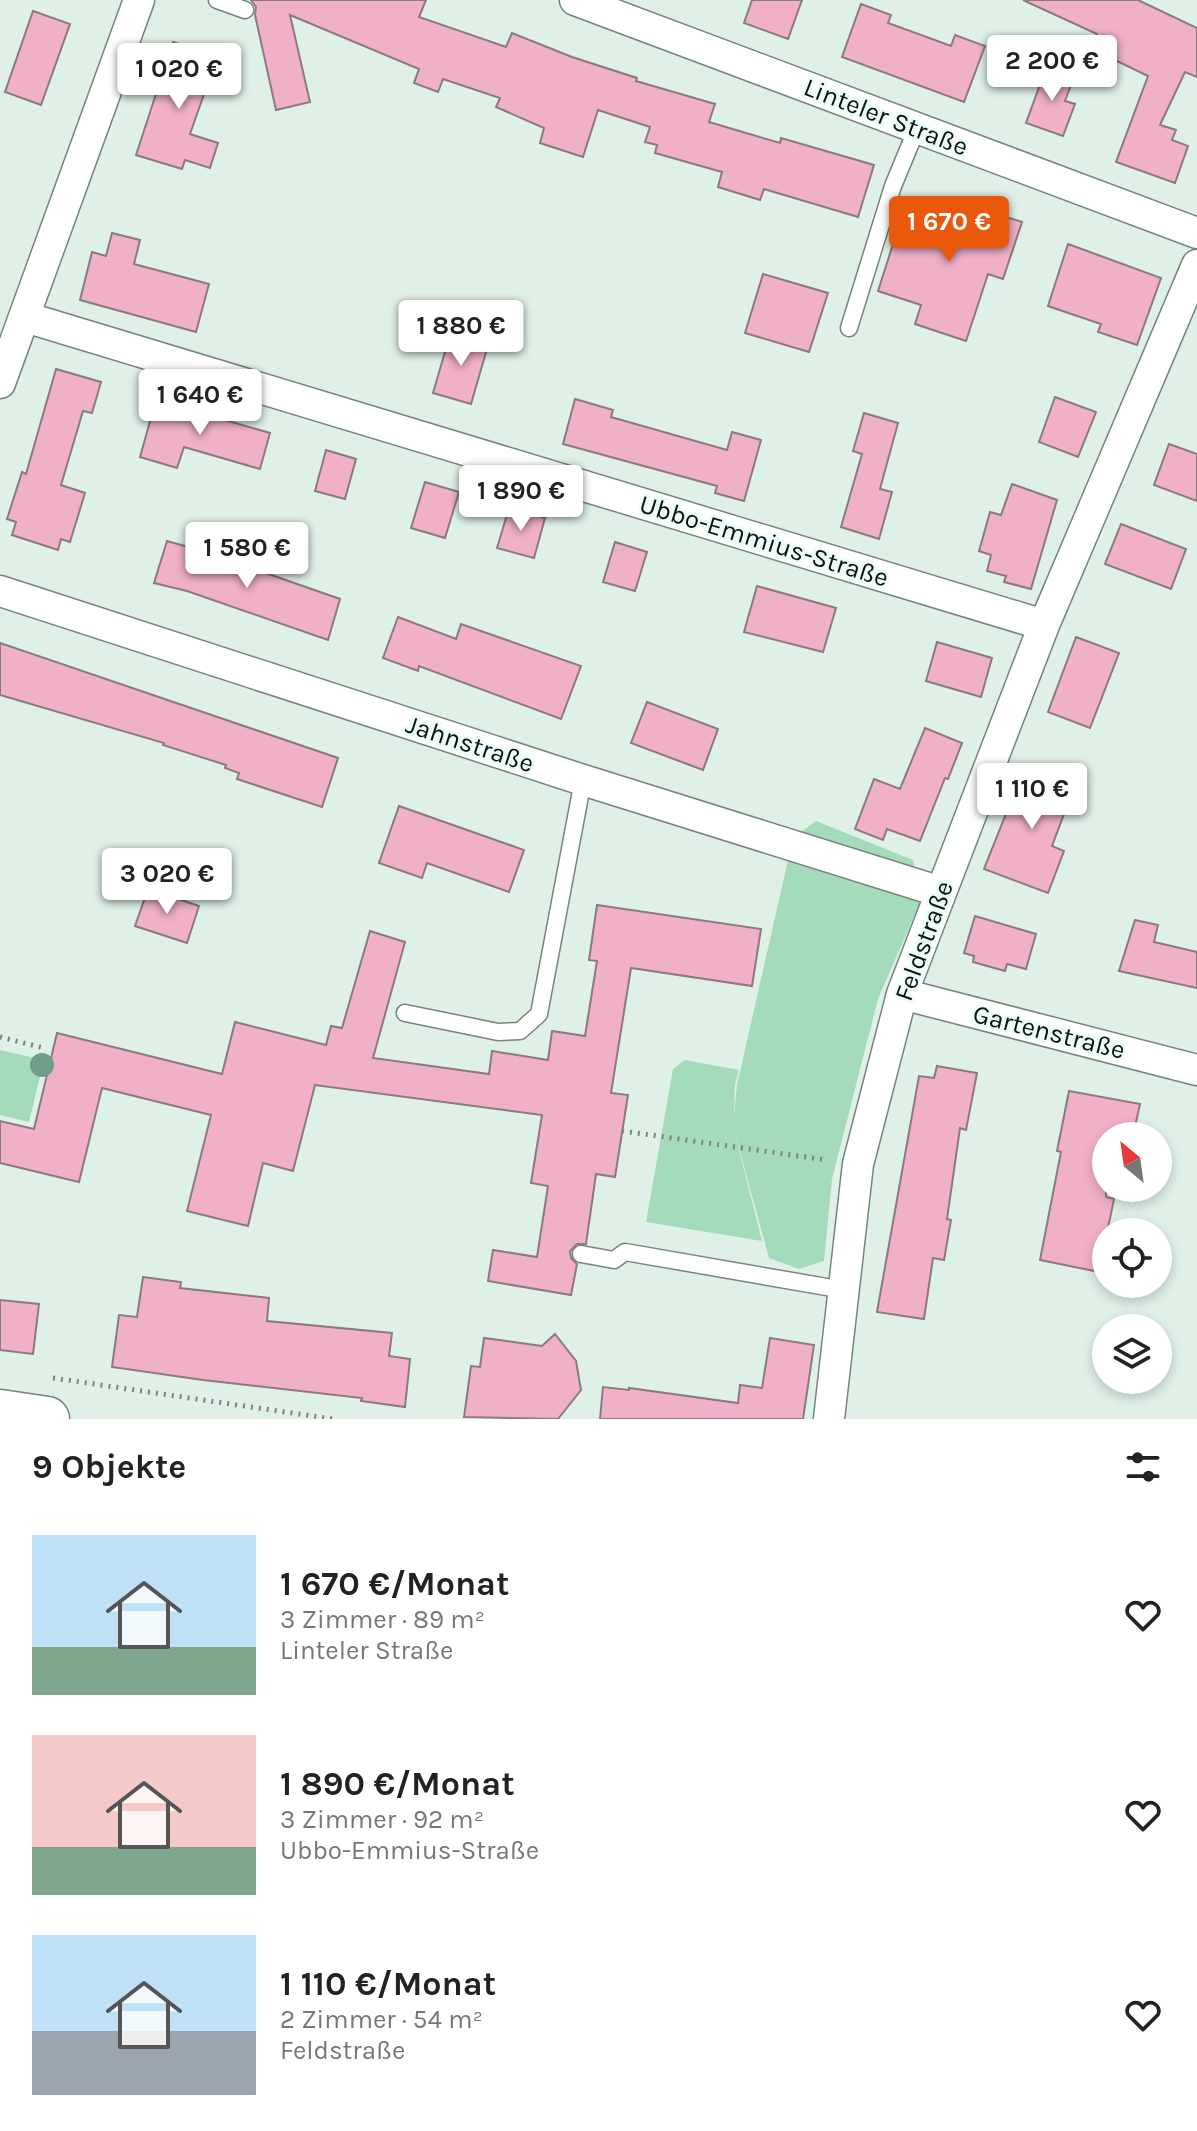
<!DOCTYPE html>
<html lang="de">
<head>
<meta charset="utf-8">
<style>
  :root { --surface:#fff; --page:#f2f2f2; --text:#222; --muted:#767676; --accent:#ea580c }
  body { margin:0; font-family:Karla,sans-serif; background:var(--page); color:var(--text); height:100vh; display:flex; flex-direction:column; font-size:30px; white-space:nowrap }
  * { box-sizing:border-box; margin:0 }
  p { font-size:26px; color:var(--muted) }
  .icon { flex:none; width:44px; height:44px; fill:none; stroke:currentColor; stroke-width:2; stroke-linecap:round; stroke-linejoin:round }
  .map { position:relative; height:1419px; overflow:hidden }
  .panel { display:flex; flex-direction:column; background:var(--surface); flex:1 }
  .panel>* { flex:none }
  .needle { width:52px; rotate:331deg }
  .buttons { position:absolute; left:1092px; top:1122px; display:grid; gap:16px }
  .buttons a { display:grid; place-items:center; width:80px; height:80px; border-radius:50%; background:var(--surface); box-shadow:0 4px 12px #0003; font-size:40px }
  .price { position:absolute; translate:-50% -68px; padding:0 18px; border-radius:8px; background:#fff; color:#222; font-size:26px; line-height:52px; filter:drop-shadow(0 2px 4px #0008) }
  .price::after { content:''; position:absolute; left:50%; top:48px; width:24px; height:18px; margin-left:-12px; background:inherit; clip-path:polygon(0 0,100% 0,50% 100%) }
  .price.active { background:var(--accent); color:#fff }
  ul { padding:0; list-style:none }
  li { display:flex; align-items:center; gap:24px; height:200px; padding:0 32px }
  li span { display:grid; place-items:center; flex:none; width:224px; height:160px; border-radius:0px; color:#555 }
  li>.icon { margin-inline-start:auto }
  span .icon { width:96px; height:96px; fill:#fffc; stroke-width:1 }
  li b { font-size:34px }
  h2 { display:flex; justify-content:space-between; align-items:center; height:96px; padding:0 32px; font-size:34px }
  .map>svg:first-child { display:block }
</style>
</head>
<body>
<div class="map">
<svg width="1197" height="1419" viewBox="0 0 1197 1419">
  <rect width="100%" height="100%" fill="#dff0e6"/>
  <path fill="#a3dbbb" d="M 816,821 L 913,860 L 922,898 L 878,999 L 832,1179 L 824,1261 L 799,1269 L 769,1258 L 733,1126 L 762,1241 L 646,1222 L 673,1069 L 685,1060 L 739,1070 L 735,1084 L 734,1118 L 737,1085 L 793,838 Z
    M 0,1050 L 44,1060 L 29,1122 L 0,1115 Z"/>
  <path fill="#f0b0c7" stroke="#8b7a80" stroke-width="2" d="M 251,0 L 426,0 L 419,17 L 506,47 L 512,33 L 572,57 L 637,78 L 636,81 L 715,104 L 709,122 L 780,143 L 781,138 L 874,165 L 858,217 L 764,189 L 760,200 L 718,187 L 722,172 L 655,153 L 657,145 L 645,142 L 650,127 L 598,110 L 583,157 L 540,143 L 544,128 L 496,107 L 500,98 L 443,79 L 438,92 L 414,83 L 419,69 L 290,15 L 310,102 L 276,110 L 255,15 L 256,7 Z
    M 752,0 L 802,0 L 788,39 L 744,23 Z
    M 1023,0 L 1138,0 L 1197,28 L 1197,77 L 1185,72 L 1160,125 L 1176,130 L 1172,140 L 1188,146 L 1175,183 L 1116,162 L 1148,76 L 1090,48 L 1097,34 Z
    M 861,4 L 891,15 L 888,23 L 951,46 L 955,35 L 985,46 L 964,102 L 842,57 Z
    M 33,11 L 70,24 L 41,105 L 5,92 Z
    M 173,42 L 217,57 L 190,134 L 218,143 L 210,168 L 185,160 L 182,169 L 136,155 Z
    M 1046,68 L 1074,77 L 1065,101 L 1075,104 L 1063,136 L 1026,123 Z
    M 951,199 L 1022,222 L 1003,279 L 988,274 L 966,341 L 915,324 L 921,305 L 878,291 L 903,213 L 942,226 Z
    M 112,233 L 140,240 L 134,264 L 209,284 L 196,332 L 80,300 L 92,252 L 106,256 Z
    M 1068,244 L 1161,278 L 1137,345 L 1098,332 L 1101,324 L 1048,306 Z
    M 763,274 L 828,293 L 809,352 L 745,333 Z
    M 451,331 L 489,342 L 471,404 L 433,393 Z
    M 56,369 L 101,382 L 92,413 L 83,411 L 61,485 L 85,493 L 70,542 L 61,539 L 58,550 L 12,535 L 16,522 L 7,519 L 22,472 L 26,474 Z
    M 1055,397 L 1096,412 L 1078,457 L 1039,442 Z
    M 575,399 L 613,410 L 611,417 L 727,450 L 732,432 L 761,440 L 744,501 L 715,493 L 717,486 L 563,444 Z
    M 156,400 L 270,433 L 260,469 L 184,447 L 177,468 L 140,457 Z
    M 864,413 L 898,423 L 880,489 L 892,492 L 879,539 L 841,527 L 862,454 L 853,451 Z
    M 1169,444 L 1197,454 L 1197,501 L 1154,485 Z
    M 326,450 L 356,459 L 345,499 L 315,491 Z
    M 425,482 L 459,492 L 445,538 L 411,528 Z
    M 1012,484 L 1057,500 L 1031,589 L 1004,582 L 1006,576 L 987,571 L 991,555 L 979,551 L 990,512 L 1001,515 Z
    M 509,508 L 545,518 L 534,558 L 497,548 Z
    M 1121,524 L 1186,549 L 1171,589 L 1105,564 Z
    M 167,541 L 206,552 L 340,599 L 328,640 L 187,591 L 154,583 Z
    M 615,542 L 647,552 L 635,591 L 603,582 Z
    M 757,586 L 836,608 L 823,652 L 744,632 Z
    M 398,617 L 456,639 L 461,624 L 581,666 L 561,719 L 419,666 L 418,671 L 383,658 Z
    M 1076,637 L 1119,653 L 1090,728 L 1048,712 Z
    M 937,642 L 992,658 L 981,697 L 926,681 Z
    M 0,643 L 338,758 L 322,807 L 237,779 L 239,773 L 225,768 L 226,765 L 163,745 L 164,743 L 0,695 Z
    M 647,702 L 718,729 L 703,770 L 631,743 Z
    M 925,728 L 962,743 L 948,779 L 945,778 L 920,841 L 887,829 L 883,840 L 855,829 L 874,779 L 900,789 Z
    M 1025,766 L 1075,785 L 1052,846 L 1064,851 L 1048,893 L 984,869 Z
    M 399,806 L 524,850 L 509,892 L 427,863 L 422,878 L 379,863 Z
    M 148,889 L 199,906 L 187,943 L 135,926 Z
    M 597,905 L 761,929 L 752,986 L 631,968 L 611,1093 L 628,1095 L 615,1177 L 596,1174 L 586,1244 L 577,1244 L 570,1251 L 571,1258 L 577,1264 L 571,1295 L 488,1281 L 493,1250 L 537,1257 L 548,1186 L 531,1183 L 542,1115 L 315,1085 L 293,1171 L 263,1163 L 248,1226 L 187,1211 L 211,1115 L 102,1088 L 79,1182 L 0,1163 L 0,1121 L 34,1129 L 57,1033 L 222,1074 L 235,1022 L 326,1045 L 331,1026 L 342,1028 L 370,931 L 405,942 L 373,1058 L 489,1074 L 492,1051 L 548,1060 L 552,1031 L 585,1036 L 597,961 L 589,960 Z
    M 975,916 L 1036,934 L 1026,969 L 1007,964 L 1005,971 L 973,962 L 974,956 L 964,953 Z
    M 1135,920 L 1158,925 L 1154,942 L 1197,952 L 1197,988 L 1119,971 Z
    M 937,1066 L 977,1073 L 966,1130 L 960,1128 L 947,1219 L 951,1220 L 944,1260 L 933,1258 L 924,1319 L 877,1312 L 919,1076 L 934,1078 Z
    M 1069,1091 L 1140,1104 L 1133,1136 L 1106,1136 L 1106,1197 L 1114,1199 L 1099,1272 L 1040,1260 L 1061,1152 L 1057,1151 Z
    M 143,1277 L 181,1282 L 180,1288 L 269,1298 L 267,1321 L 392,1333 L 389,1356 L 410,1359 L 405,1407 L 361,1401 L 362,1398 L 203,1380 L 112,1367 L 119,1315 L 137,1317 Z
    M 0,1300 L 39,1304 L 33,1354 L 0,1350 Z
    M 555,1334 L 576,1361 L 581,1390 L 558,1419 L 464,1417 L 471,1366 L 480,1367 L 484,1338 L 542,1346 Z
    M 770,1338 L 814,1345 L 803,1419 L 600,1419 L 603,1387 L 629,1390 L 629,1388 L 738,1403 L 740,1385 L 762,1388 Z"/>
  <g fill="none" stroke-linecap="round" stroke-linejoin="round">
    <g stroke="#76857c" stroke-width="19">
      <path id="lane" d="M 217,0 L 245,10
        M 849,328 L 893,186 L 917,128
        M 405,1013 L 498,1032 L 520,1031 L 539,1014 L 583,780
        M 581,1254 L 614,1260 L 625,1252 L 844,1290"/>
    </g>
    <g stroke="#76857c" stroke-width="33">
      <path id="street" d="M 575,0 L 1197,233
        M 25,317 L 1044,625
        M 0,383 L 139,0
        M 0,591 L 583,780 L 941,892
        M 902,994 L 1197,1070
        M 829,1419 L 858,1164 L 902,994 L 1044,625 L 1197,265"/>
    </g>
    <g stroke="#76857c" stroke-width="47">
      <path id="secondary" d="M 0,1412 L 47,1419"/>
    </g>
    <path stroke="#79857e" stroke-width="5" stroke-dasharray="2 6" stroke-linecap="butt" d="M 0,1037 L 44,1048
      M 622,1131 L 827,1160
      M 53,1378 L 333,1419"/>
    <use href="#lane" stroke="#fff" stroke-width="16"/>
    <use href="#street" stroke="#fff" stroke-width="30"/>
    <use href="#secondary" stroke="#fff" stroke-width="44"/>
  </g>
  <circle fill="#6e9e88" cx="42" cy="1065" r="12"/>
  <g text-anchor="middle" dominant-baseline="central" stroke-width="6" stroke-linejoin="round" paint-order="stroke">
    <g font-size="26" fill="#0c120f" stroke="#ecfdf3">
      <text transform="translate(886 117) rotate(21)">Linteler Straße</text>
      <text transform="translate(764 541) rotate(17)">Ubbo-Emmius-Straße</text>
      <text transform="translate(470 744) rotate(18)">Jahnstraße</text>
      <text transform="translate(924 941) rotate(-70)">Feldstraße</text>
      <text transform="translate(1049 1032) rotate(14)">Gartenstraße</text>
    </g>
  </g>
</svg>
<div class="buttons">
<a><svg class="needle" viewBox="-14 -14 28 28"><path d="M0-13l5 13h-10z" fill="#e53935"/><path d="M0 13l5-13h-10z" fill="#767676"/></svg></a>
<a><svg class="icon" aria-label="locate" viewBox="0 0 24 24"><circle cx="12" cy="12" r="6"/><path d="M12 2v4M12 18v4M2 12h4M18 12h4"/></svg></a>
<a><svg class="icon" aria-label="layers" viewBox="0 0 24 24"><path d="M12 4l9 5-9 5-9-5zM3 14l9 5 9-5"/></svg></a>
</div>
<b class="price" style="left:1052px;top:103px">2 200 €</b>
<b class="price" style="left:179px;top:111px">1 020 €</b>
<b class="price active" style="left:949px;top:264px">1 670 €</b>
<b class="price" style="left:461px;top:368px">1 880 €</b>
<b class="price" style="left:200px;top:437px">1 640 €</b>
<b class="price" style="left:521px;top:533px">1 890 €</b>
<b class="price" style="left:247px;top:590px">1 580 €</b>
<b class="price" style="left:1032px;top:831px">1 110 €</b>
<b class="price" style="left:167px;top:916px">3 020 €</b>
</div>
<section class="panel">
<h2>9 Objekte<svg class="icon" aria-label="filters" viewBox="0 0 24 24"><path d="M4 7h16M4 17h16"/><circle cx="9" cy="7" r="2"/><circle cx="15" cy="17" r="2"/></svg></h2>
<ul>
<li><span style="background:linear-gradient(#bfe0f5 70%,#7fa58c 0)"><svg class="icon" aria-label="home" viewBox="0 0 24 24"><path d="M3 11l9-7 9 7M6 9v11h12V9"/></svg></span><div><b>1 670 €/Monat</b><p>3 Zimmer · 89 m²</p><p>Linteler Straße</p></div><svg class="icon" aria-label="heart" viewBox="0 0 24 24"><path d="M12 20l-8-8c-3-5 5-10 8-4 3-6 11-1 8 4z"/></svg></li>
<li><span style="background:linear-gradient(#f6c9c9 70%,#7fa58c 0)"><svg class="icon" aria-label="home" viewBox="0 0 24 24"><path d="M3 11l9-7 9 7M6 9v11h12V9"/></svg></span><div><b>1 890 €/Monat</b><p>3 Zimmer · 92 m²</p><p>Ubbo-Emmius-Straße</p></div><svg class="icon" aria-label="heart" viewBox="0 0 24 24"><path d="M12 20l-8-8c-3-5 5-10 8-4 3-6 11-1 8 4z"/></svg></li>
<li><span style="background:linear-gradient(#bfe0f5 60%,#9aa5b1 0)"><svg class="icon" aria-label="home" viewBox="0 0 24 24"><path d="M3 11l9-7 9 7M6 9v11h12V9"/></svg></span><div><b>1 110 €/Monat</b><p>2 Zimmer · 54 m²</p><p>Feldstraße</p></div><svg class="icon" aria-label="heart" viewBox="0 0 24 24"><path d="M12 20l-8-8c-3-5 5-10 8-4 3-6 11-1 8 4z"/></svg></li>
</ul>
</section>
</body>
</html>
